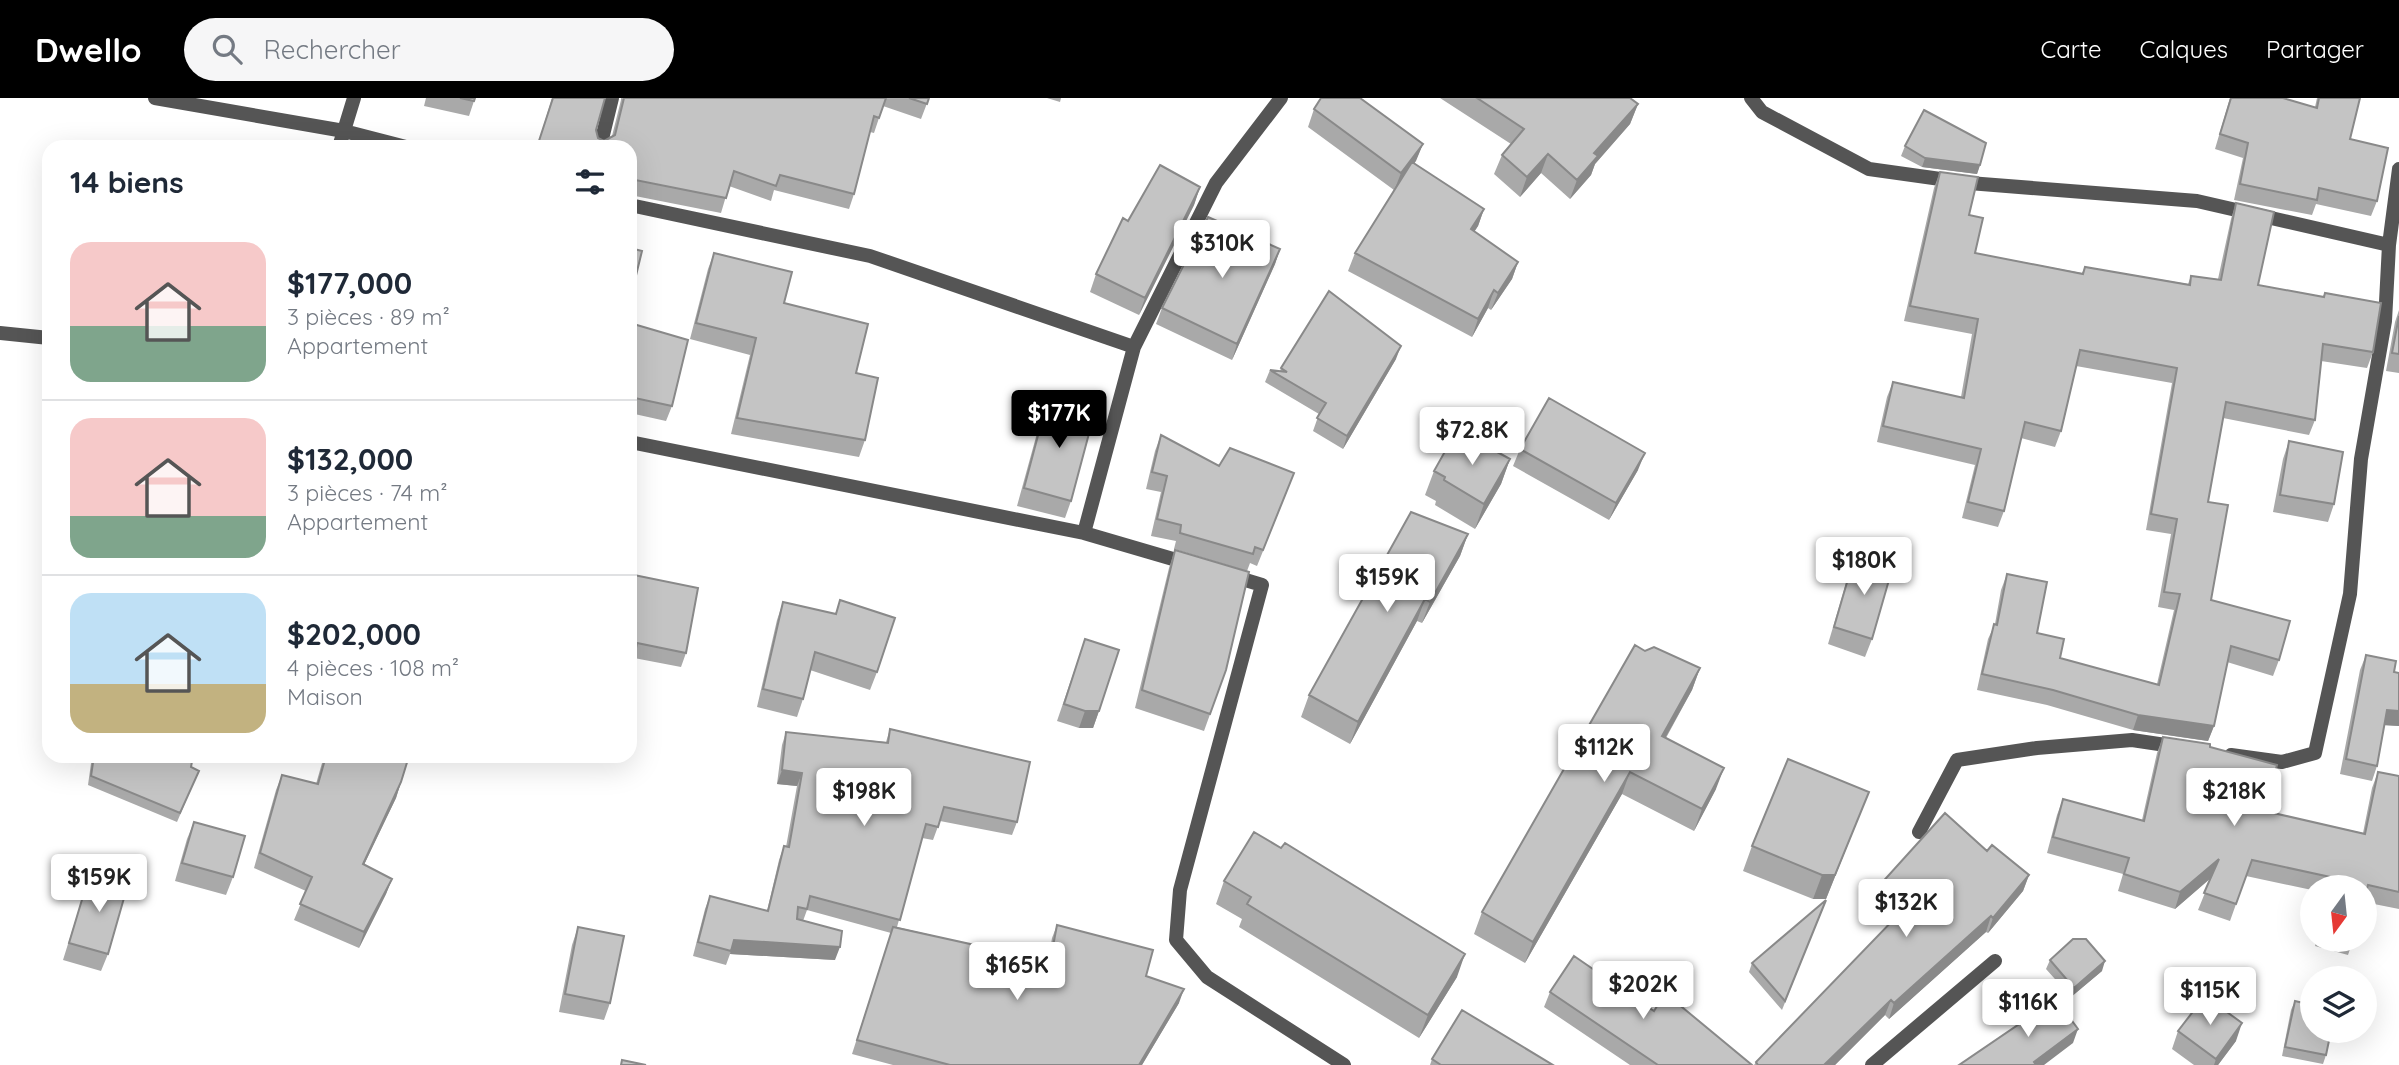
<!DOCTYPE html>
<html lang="fr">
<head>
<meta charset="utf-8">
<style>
  :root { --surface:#fff; --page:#f6f6f7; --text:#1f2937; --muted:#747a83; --line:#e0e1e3; --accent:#000 }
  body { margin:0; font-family:Quicksand,sans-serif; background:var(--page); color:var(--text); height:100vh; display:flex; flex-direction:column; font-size:26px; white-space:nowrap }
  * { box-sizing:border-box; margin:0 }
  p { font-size:23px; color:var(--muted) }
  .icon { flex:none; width:38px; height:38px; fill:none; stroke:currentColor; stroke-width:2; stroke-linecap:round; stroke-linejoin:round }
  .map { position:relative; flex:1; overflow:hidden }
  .panel { position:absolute; left:42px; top:42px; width:595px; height:623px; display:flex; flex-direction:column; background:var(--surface); border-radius:21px; box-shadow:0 7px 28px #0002 }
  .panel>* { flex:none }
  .needle { width:46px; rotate:195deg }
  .buttons { position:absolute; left:2300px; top:777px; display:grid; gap:14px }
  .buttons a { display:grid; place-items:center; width:77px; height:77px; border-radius:50%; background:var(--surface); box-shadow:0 7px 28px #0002; font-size:35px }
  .price { position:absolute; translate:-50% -60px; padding:0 16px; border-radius:7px; background:#fff; color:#222; font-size:23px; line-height:46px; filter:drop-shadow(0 2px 4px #0008) }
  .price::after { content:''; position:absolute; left:50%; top:42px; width:21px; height:16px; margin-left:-10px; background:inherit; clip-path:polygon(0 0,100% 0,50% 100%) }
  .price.current { background:var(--accent); color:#fff }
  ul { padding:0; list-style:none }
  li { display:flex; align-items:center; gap:21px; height:175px; padding:0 28px }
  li+li { border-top:2px solid var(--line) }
  li span { display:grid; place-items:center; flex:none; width:196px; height:140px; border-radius:21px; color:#555 }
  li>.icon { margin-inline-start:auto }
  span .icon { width:84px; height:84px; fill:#fffc; stroke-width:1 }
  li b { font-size:30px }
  h2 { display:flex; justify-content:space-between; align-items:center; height:84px; padding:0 28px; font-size:30px }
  header { display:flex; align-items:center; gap:42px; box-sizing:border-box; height:98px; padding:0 35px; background:var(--accent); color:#fff }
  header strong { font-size:33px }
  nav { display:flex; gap:38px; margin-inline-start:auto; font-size:24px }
  .search { width:490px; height:63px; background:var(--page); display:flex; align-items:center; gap:18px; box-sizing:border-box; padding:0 24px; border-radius:38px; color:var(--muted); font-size:26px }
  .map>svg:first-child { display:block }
</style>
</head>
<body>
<header>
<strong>Dwello</strong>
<div class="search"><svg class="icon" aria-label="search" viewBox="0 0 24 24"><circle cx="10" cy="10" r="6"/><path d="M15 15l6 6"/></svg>Rechercher</div>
<nav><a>Carte</a><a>Calques</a><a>Partager</a></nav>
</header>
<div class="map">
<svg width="2399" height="967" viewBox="0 0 2399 967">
  <rect width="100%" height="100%" fill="#fff"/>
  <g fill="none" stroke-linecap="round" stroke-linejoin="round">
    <path stroke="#555" stroke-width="14" d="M 155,0 L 344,33 L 406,49
      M 1751,0 L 1762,14 L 1869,71 L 1969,85 L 2197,103 L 2389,147
      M 339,49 L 354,0
      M 600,49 L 612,0
      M 630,107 L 870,158 L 1134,249
      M 0,235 L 49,240
      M 630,344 L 1084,435 L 1190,466
      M 1084,435 L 1134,249 L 1216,85 L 1281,0
      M 1229,477 L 1262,487 L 1180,792 L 1176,842 L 1207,879 L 1344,967
      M 2231,657 L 2282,664 L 2315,655 L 2350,496 L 2361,361 L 2385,223 L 2389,147 L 2399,71
      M 1919,734 L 1957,662 L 2037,650 L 2132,642 L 2179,649
      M 1872,967 L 1995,863"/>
  </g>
  <path fill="#a9a9a9" d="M 426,0 L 475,0 L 469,18 L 424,8 Z
    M 552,0 L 605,0 L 596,32 L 598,40 L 604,43 L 612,38 L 621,2 L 621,0 L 929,0 L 921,21 L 883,8 L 874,35 L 870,34 L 854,96 L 849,111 L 774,92 L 771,103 L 729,88 L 721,115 L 630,97 L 630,49 L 537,49 Z
    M 1047,0 L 1061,0 L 1060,4 Z
    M 1440,0 L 1630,0 L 1638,6 L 1630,26 L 1595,66 L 1591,77 L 1570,101 L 1541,75 L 1520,99 L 1494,76 L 1502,57 L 1511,46 Z
    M 2230,0 L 2283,0 L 2315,9 L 2317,0 L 2360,0 L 2350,41 L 2377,103 L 2371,118 L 2316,106 L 2312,117 L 2234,102 L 2243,60 L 2215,51 Z
    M 1314,11 L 1423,46 L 1414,66 L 1484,111 L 1478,128 L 1474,134 L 1518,164 L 1512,181 L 1491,212 L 1488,210 L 1472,239 L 1348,173 L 1355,155 L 1394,92 L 1308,29 Z
    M 1905,48 L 1980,67 L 1977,76 L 1922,69 L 1901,58 Z
    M 1940,74 L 1969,117 L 1975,155 L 2082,175 L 2085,169 L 2188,186 L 2191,178 L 2218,181 L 2231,121 L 2236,105 L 2258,187 L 2323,199 L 2325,195 L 2373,254 L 2367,270 L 2321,263 L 2315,322 L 2309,337 L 2223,320 L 2208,404 L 2211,502 L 2279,562 L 2273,578 L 2227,564 L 2214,628 L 2208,643 L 2133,632 L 2047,607 L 1977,592 L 1988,541 L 1995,526 L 2001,492 L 2007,476 L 2037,535 L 2060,560 L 2157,586 L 2174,512 L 2158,509 L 2171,436 L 2146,432 L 2172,285 L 2076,268 L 2061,333 L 2055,349 L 2021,340 L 2004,413 L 1998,429 L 1962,420 L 1975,367 L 1877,344 L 1887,299 L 1893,284 L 1961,299 L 1972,236 L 1904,223 L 1934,90 Z
    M 1200,89 L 1194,107 L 1139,217 L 1090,194 L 1096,176 L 1128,123 Z
    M 1280,151 L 1275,166 L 1232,262 L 1156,226 L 1162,210 Z
    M 714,155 L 784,205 L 856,275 L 865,342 L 859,359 L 731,336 L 750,257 L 690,241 L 708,171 Z
    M 2399,212 L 2399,275 L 2386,273 L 2395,224 Z
    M 630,225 L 672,308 L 666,323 L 630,315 Z
    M 1396,261 L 1343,351 L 1313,333 L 1319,316 L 1265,284 L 1270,272 L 1280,273 L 1281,270 Z
    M 1048,300 L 1071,403 L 1065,420 L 1017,408 L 1042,317 Z
    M 1161,337 L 1219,368 L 1288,391 L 1257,468 L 1250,465 L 1247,473 L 1174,451 L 1176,443 L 1151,438 L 1161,394 L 1146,391 L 1155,353 Z
    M 2289,343 L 2334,406 L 2328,424 L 2273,414 L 2283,361 Z
    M 1520,351 L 1638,372 L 1609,422 L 1513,368 Z
    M 1510,361 L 1501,386 L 1475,431 L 1435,407 L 1436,403 L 1425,397 L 1434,373 Z
    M 1468,436 L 1460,458 L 1422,525 L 1417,523 L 1350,646 L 1301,619 L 1309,597 Z
    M 1175,452 L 1226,572 L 1204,633 L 1135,610 L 1169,470 Z
    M 1855,457 L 1872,541 L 1865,559 L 1828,546 L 1849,475 Z
    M 634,477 L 686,555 L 681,569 L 634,560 L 630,580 L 630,487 Z
    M 783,504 L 877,574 L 870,592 L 810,572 L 803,601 L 797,619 L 757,609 L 777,522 Z
    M 1085,541 L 1099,613 L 1093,630 L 1079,630 L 1057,623 Z
    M 1645,553 L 1700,570 L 1692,592 L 1666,640 L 1716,691 L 1694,733 L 1622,696 L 1525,865 L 1474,836 L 1482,814 Z
    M 2366,557 L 2394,574 L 2399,575 L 2399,628 L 2384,627 L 2377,668 L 2372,683 L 2340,676 L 2360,572 Z
    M 890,631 L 1017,724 L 1012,737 L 940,723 L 933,742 L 922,740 L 897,829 L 992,851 L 1049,858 L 1052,840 L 1057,827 L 1146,878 L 1179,905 L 1142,967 L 893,967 L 852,956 L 891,835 L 807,812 L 803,823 L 835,862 L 730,856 L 726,867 L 693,858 L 705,811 L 710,798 L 767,813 L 779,762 L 784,748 L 786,749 L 797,688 L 777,686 L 782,647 L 786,634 L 886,644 Z
    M 2163,639 L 2210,649 L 2268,701 L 2269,714 L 2363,735 L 2372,690 L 2378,674 L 2399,678 L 2399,811 L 2364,804 L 2364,789 L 2312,789 L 2312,792 L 2246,778 L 2230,823 L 2198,812 L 2211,780 L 2175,811 L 2118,793 L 2123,776 L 2047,755 L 2057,717 L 2063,701 L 2142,722 L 2157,655 Z
    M 92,658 L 193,658 L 191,669 L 199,673 L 177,724 L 88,687 Z
    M 324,658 L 409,658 L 396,700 L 364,767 L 392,781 L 386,796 L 359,850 L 294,822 L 306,793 L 254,770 L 276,692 L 282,677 L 316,686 Z
    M 1869,694 L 1826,801 L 1813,801 L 1743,773 L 1752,748 Z
    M 194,724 L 233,779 L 226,797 L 175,783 L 187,741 Z
    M 1987,753 L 2029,777 L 2023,793 L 1988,835 L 1986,834 L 1889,921 L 1885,917 L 1835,967 L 1754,967 L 1756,964 L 1890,825 L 1872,805 L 1878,789 Z
    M 90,775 L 108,856 L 101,873 L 63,862 Z
    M 1224,783 L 1457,879 L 1419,940 L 1239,829 L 1242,821 L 1216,806 Z
    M 1826,802 L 1782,912 L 1749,874 L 1752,865 Z
    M 578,829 L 610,905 L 604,922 L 559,914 L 572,847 Z
    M 2317,842 L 2353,842 L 2348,857 L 2315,848 Z
    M 2050,862 L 2102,873 L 2071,899 L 2046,871 Z
    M 1550,894 L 1654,913 L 1752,967 L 1630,967 L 1544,909 Z
    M 2295,903 L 2326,957 L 2323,966 L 2282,958 L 2291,912 Z
    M 2178,933 L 2236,943 L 2218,967 L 2194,967 L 2172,951 Z
    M 1432,961 L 1553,967 L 1430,967 Z"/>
  <path fill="#898989" d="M 1638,6 L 1630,26 L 1595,66 L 1591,77 L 1570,101 L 1577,82 L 1594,55 Z
    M 1423,46 L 1416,63 L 1394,93 L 1401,75 Z
    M 1548,56 L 1541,75 L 1520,99 L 1527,79 Z
    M 1925,60 L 1980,67 L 1977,76 L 1922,69 Z
    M 1200,89 L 1194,107 L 1139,217 L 1145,200 Z
    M 1484,111 L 1478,128 L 1464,149 L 1471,131 Z
    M 1280,151 L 1275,166 L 1232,262 L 1237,246 Z
    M 1518,164 L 1512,181 L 1491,212 L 1498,195 Z
    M 1494,192 L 1488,210 L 1472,239 L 1478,221 Z
    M 1401,248 L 1396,261 L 1343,351 L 1347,338 Z
    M 1645,355 L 1638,372 L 1609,422 L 1616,405 Z
    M 1510,361 L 1501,386 L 1475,431 L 1484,406 Z
    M 1468,436 L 1460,458 L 1422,525 L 1430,504 Z
    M 1425,501 L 1417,523 L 1350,646 L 1358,624 Z
    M 1700,570 L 1692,592 L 1654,660 L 1662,638 Z
    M 2387,612 L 2399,613 L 2399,628 L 2382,627 Z
    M 1085,613 L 1099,613 L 1093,630 L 1079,630 Z
    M 2138,617 L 2214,628 L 2208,643 L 2133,632 Z
    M 1724,670 L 1716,691 L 1694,733 L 1702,711 Z
    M 782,672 L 802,675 L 797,688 L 777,686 Z
    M 1630,674 L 1622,696 L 1525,865 L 1533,844 Z
    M 401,684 L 396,700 L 357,781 L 363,766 Z
    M 1869,694 L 1826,801 L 1813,801 L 1822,777 Z
    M 2219,761 L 2213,778 L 2175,811 L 2180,794 Z
    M 2029,777 L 2023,793 L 1988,835 L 1993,820 Z
    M 392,781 L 386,796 L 359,850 L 364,834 Z
    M 1991,818 L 1986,834 L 1889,921 L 1894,905 Z
    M 734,842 L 840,849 L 835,862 L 730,856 Z
    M 1465,856 L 1457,879 L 1419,940 L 1428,917 Z
    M 2105,863 L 2102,873 L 2071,899 L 2074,890 Z
    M 1184,891 L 1179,905 L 1142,967 L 1139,967 Z
    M 1891,902 L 1885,917 L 1835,967 L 1824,967 Z
    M 2242,925 L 2236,943 L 2218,967 L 2214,967 L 2216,961 Z
    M 2078,931 L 2073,945 L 2044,967 L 2033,967 L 2034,964 Z"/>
  <path fill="#c4c4c4" stroke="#898989" stroke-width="2" d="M 460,0 L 475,0 L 474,3 Z
    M 553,0 L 605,0 L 596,32 L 598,40 L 604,43 L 615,37 L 624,0 L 886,0 L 879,20 L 874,18 L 854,96 L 780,77 L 776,88 L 734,73 L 726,100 L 630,81 L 630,49 L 537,49 Z
    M 909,0 L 929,0 L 927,6 Z
    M 1321,0 L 1360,0 L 1423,46 L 1401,75 L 1314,11 Z
    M 1477,0 L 1630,0 L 1638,6 L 1594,55 L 1598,58 L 1577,82 L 1548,56 L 1527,79 L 1502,57 L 1524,31 Z
    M 2231,0 L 2283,0 L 2317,10 L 2319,0 L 2360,0 L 2350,41 L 2388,50 L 2377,103 L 2319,90 L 2317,102 L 2240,86 L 2248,45 L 2220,36 Z
    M 1924,12 L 1986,45 L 1980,67 L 1925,60 L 1905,48 Z
    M 1412,64 L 1484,111 L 1471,131 L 1518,164 L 1498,195 L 1494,192 L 1478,221 L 1355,155 Z
    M 1160,67 L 1200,89 L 1145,200 L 1096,176 L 1123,120 L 1128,123 Z
    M 1940,74 L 1978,79 L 1969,117 L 1983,120 L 1975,155 L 2083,176 L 2085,169 L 2190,187 L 2191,178 L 2221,182 L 2236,105 L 2274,114 L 2258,187 L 2324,199 L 2325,195 L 2381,205 L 2373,254 L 2323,246 L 2315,322 L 2226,304 L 2208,404 L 2228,407 L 2211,502 L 2290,523 L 2279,562 L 2231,548 L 2214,628 L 2138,617 L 2053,592 L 1982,576 L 1994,526 L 1997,527 L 2007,476 L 2047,484 L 2037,535 L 2064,541 L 2060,560 L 2159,587 L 2180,496 L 2164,494 L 2177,421 L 2151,416 L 2177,270 L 2080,252 L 2061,333 L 2025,324 L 2004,413 L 1968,404 L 1981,351 L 1883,328 L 1893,284 L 1964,300 L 1978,221 L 1910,208 Z
    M 1208,119 L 1280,151 L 1237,246 L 1162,210 Z
    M 630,150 L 642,153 L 630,202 Z
    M 714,155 L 792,174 L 784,205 L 868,226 L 856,275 L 878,280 L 865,342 L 737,320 L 756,240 L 696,225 Z
    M 1329,193 L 1401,248 L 1347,338 L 1317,320 L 1326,305 L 1270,272 L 1287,274 L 1281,270 Z
    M 2399,218 L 2399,256 L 2392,255 Z
    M 630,225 L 688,242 L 672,308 L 630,299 Z
    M 1048,300 L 1095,313 L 1071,403 L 1024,390 Z
    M 1549,300 L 1645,355 L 1616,405 L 1520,351 Z
    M 1457,332 L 1510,361 L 1484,406 L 1444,382 L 1445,379 L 1434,373 Z
    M 1161,337 L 1219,368 L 1230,350 L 1294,375 L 1263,452 L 1255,449 L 1253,456 L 1180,435 L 1181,427 L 1157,421 L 1167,378 L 1152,374 Z
    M 2289,343 L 2343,354 L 2334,406 L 2280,397 Z
    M 1411,414 L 1468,436 L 1430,504 L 1425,501 L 1358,624 L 1309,597 Z
    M 1175,452 L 1249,474 L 1226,572 L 1210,616 L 1142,592 Z
    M 1855,457 L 1893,468 L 1872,541 L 1834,529 Z
    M 634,477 L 698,490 L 686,555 L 637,545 L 630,580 L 630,496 Z
    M 840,502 L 895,520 L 877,574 L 815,554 L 803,601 L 763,591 L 783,504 L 836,516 Z
    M 1085,541 L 1119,552 L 1099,613 L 1085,613 L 1064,606 Z
    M 1635,547 L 1645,553 L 1654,549 L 1700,570 L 1662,638 L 1724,670 L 1702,711 L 1630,674 L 1533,844 L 1482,814 Z
    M 2366,557 L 2396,563 L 2394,574 L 2399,575 L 2399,613 L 2387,612 L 2377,668 L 2346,661 Z
    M 890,631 L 1030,664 L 1017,724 L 944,709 L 938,729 L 926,726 L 900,822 L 810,798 L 807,811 L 798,809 L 797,821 L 842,833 L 840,849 L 734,842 L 731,853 L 698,844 L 710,798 L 768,813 L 784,748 L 789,749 L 802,675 L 782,672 L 786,634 L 888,645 Z
    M 2163,639 L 2210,646 L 2210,649 L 2277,667 L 2268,701 L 2273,703 L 2269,714 L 2365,736 L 2378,674 L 2399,678 L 2399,794 L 2368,787 L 2364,801 L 2364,789 L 2332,789 L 2335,780 L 2252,762 L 2236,806 L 2204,795 L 2219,761 L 2180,794 L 2124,776 L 2129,760 L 2053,739 L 2063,701 L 2144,723 Z
    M 94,658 L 193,658 L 191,669 L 199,673 L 180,715 L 91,678 Z
    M 326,658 L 409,658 L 401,684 L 363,766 L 392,781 L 364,834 L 300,806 L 312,779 L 260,755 L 282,677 L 318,686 Z
    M 1788,661 L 1869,694 L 1835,777 L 1822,777 L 1752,748 Z
    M 1945,715 L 1987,753 L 1992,747 L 2029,777 L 1993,820 L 1991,818 L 1894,905 L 1891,902 L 1824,967 L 1758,967 L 1756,964 L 1900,815 L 1878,789 Z
    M 194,724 L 245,738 L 233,779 L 182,765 Z
    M 1254,734 L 1281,750 L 1285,745 L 1465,856 L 1428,917 L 1247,806 L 1251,799 L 1224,783 Z
    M 90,775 L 128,786 L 108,856 L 69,845 Z
    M 1826,802 L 1785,903 L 1752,865 Z
    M 1057,827 L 1153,852 L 1146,878 L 1184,891 L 1139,967 L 950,967 L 857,942 L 893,829 L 993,851 L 994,848 L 1051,859 Z
    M 578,829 L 624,838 L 610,905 L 565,896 Z
    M 2073,841 L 2086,841 L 2105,863 L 2074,890 L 2050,862 Z
    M 1574,858 L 1654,913 L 1665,895 L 1752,967 L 1658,967 L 1550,894 Z
    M 2205,898 L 2242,925 L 2216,961 L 2178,933 Z
    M 2056,901 L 2078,931 L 2034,964 L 2036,967 L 1959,967 Z
    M 2295,903 L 2312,907 L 2312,933 L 2331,933 L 2326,957 L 2285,949 Z
    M 1462,912 L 1553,967 L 1441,967 L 1432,961 Z
    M 622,962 L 646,967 L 621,967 Z"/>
</svg>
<div class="buttons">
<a><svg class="needle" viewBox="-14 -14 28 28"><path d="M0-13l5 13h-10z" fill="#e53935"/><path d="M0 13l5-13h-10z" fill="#747a83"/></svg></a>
<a><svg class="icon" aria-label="layers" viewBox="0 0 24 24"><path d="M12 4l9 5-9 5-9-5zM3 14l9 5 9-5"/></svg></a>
</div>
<b class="price" style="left:1222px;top:182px">$310K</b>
<b class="price current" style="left:1059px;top:352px">$177K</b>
<b class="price" style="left:1472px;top:369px">$72.8K</b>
<b class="price" style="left:1864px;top:499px">$180K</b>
<b class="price" style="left:1387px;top:516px">$159K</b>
<b class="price" style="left:1604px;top:686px">$112K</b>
<b class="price" style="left:864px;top:730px">$198K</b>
<b class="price" style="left:2234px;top:730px">$218K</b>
<b class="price" style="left:99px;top:816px">$159K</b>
<b class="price" style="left:1906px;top:841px">$132K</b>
<b class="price" style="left:1017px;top:904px">$165K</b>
<b class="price" style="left:1643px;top:923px">$202K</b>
<b class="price" style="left:2210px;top:929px">$115K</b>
<b class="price" style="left:2028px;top:941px">$116K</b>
<section class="panel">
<h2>14 biens<svg class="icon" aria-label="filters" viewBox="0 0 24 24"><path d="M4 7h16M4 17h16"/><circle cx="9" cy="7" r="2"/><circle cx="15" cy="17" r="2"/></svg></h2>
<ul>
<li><span style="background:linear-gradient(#f6c9c9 60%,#7fa58c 0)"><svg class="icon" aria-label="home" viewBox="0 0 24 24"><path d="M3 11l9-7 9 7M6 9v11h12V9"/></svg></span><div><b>$177,000</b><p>3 pièces · 89 m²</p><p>Appartement</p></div></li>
<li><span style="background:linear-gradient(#f6c9c9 70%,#7fa58c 0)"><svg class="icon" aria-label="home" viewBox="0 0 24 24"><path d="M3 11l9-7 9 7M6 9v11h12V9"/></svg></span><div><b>$132,000</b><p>3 pièces · 74 m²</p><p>Appartement</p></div></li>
<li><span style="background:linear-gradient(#bfe0f5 65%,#c2b280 0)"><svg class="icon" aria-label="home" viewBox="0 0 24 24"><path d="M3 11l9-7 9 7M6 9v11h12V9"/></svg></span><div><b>$202,000</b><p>4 pièces · 108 m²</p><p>Maison</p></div></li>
</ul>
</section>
</div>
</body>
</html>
